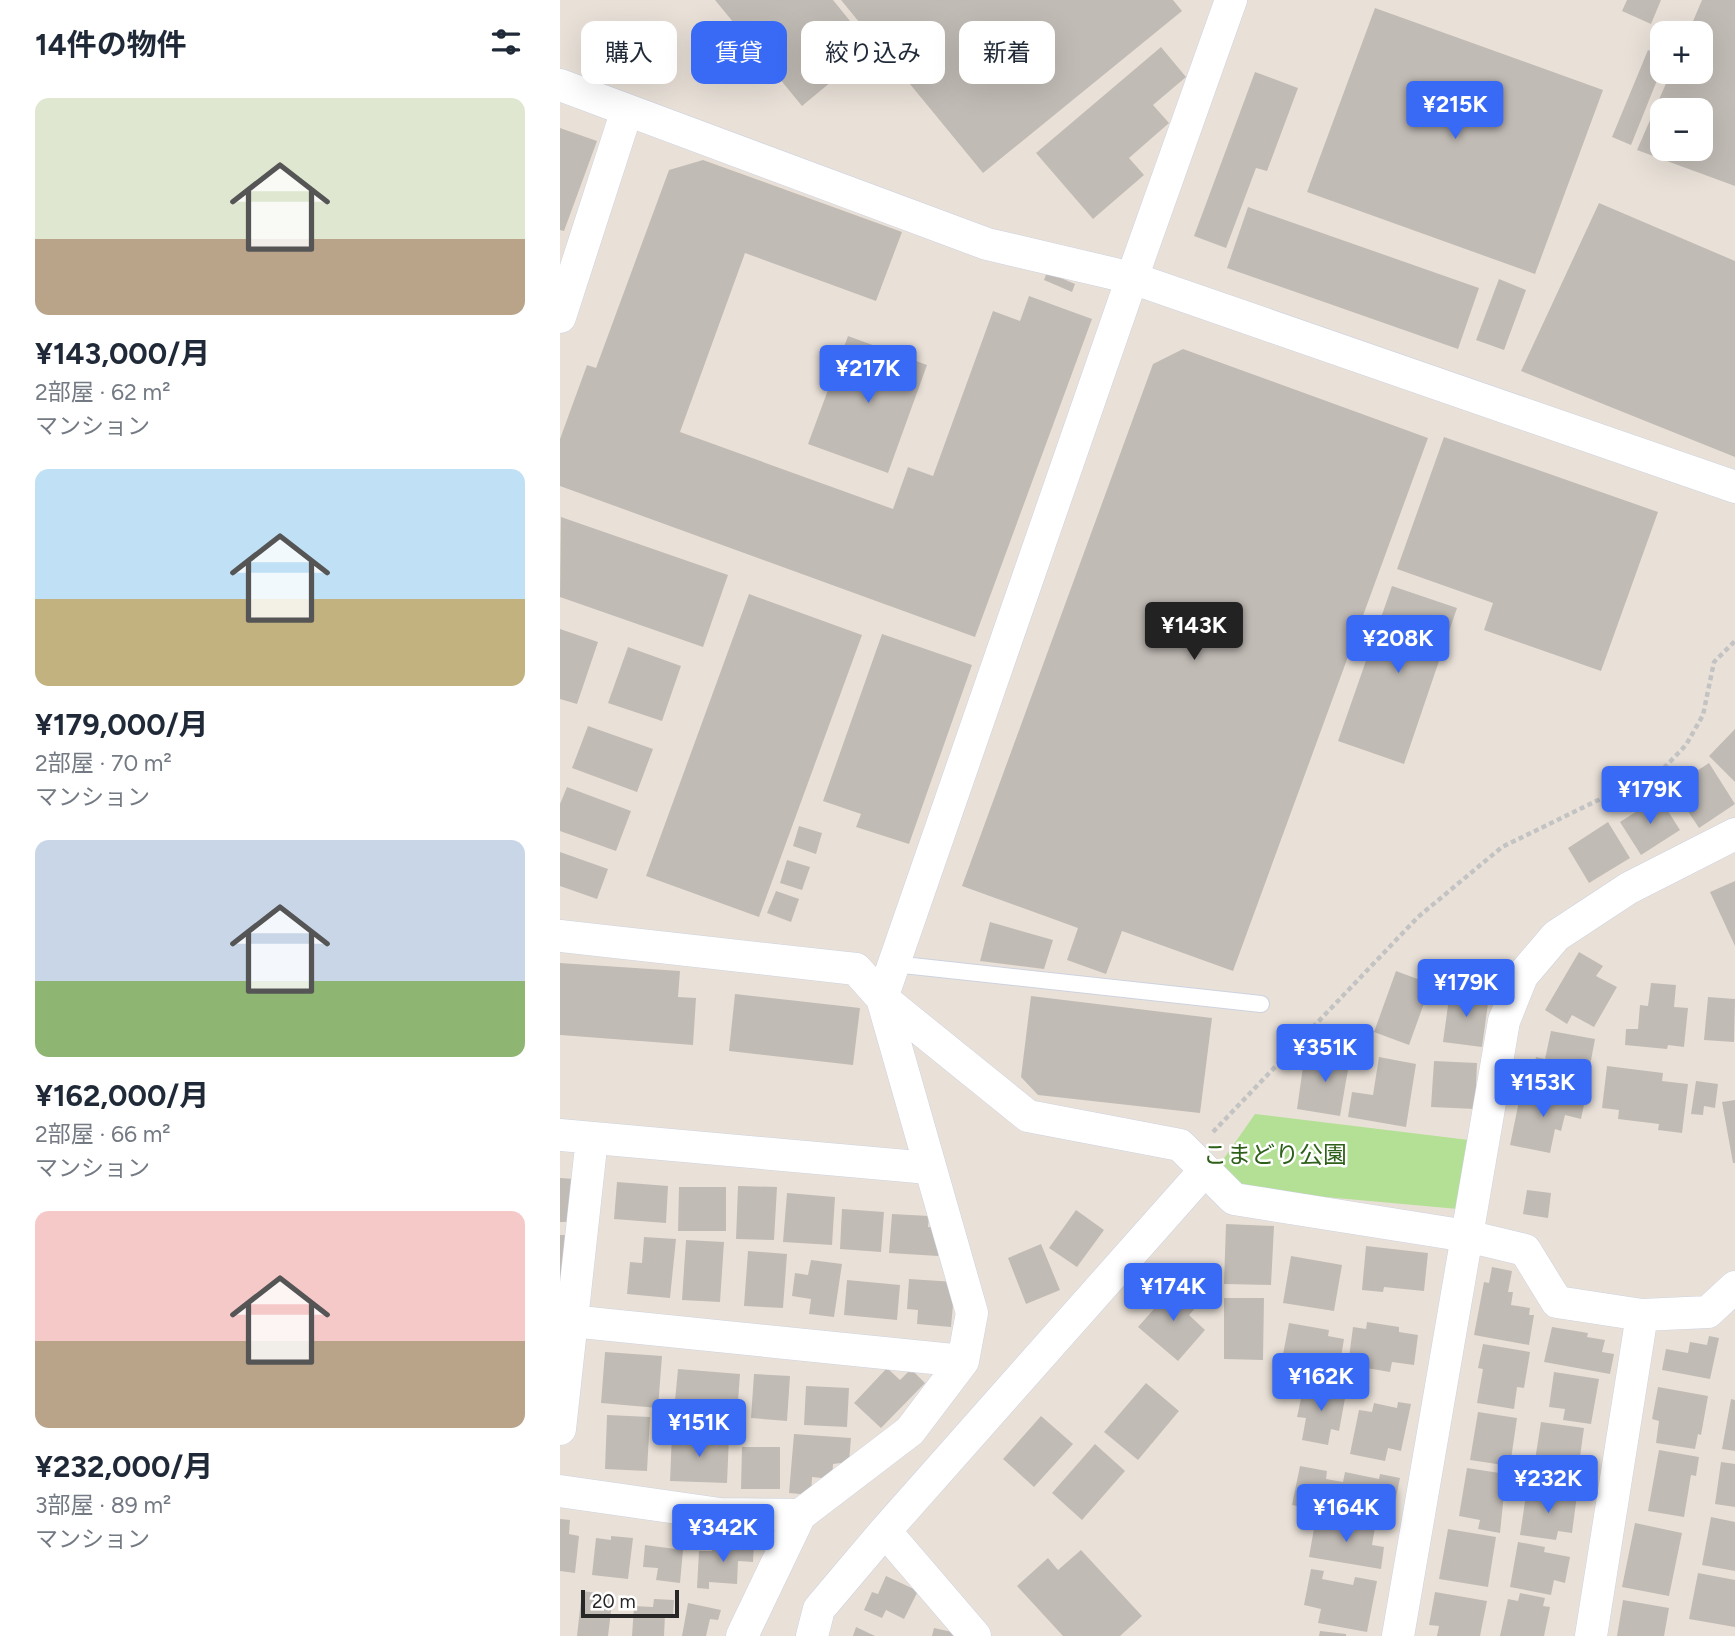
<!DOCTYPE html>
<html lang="ja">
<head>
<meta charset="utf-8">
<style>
  :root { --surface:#fff; --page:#f6f6f7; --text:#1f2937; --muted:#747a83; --accent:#396af5 }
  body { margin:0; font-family:Figtree,"Noto Sans JP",sans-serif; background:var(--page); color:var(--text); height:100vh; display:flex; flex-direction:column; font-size:26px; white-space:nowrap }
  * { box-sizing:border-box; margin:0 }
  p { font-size:23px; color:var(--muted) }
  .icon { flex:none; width:38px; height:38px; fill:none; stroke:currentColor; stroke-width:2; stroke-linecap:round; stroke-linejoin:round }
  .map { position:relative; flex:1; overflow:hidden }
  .drawer { display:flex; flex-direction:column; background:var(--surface); width:560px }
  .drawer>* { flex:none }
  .guide { position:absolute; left:21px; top:21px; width:665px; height:63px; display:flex; gap:14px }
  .fabs { position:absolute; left:1090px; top:21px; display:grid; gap:14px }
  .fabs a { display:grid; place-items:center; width:63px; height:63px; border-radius:14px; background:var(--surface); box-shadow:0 7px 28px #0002; font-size:35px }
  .scale { position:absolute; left:21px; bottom:18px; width:98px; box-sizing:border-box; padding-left:7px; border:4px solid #272727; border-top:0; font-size:19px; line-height:24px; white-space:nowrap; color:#272727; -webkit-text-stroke:5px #fff; paint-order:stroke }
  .price { position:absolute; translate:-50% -60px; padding:0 16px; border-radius:7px; background:var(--accent); color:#fff; font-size:23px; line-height:46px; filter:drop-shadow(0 2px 4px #0008) }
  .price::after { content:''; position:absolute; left:50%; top:42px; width:21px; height:16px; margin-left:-10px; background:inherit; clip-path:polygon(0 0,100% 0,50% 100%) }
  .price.on { background:#222; color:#fff }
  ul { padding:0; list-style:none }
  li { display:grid; align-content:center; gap:14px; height:371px; padding:0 35px }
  li span { display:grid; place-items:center; height:217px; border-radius:14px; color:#555 }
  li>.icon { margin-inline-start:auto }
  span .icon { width:126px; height:126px; fill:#fffc; stroke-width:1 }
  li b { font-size:30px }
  h2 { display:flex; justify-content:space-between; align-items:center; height:84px; padding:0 35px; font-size:30px }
  .pill { padding:0 24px; border-radius:14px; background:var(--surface); box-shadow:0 7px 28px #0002; font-size:24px; line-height:63px }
  .pill.on { background:var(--accent); color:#fff }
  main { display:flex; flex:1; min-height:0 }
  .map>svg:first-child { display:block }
</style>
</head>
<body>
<main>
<section class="drawer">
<h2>14件の物件<svg class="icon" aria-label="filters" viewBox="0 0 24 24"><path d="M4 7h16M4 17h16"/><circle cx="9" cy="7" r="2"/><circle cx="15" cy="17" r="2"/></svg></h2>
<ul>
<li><span style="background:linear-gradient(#dfe7d0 65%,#b9a48a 0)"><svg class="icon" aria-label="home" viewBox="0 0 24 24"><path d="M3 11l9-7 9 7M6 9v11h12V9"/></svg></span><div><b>¥143,000/月</b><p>2部屋 · 62 m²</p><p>マンション</p></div></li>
<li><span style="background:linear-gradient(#bfe0f5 60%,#c2b280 0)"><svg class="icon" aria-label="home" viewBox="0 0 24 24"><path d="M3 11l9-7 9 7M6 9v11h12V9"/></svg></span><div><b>¥179,000/月</b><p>2部屋 · 70 m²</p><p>マンション</p></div></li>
<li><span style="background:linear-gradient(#c9d6e8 65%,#8fb573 0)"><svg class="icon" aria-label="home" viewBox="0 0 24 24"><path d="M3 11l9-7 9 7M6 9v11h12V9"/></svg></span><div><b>¥162,000/月</b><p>2部屋 · 66 m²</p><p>マンション</p></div></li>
<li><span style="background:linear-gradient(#f6c9c9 60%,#b9a48a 0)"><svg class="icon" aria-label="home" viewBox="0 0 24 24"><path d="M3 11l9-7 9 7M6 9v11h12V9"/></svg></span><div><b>¥232,000/月</b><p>3部屋 · 89 m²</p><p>マンション</p></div></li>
</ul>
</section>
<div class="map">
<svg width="1175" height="1636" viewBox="0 0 1175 1636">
  <rect width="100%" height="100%" fill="#e9e1d8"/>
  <path fill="#b3e095" d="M 695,1114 L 909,1140 L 898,1209 L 687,1190 L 660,1164 Z"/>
  <path fill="#c1bbb5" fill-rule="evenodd" d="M 155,0 L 273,0 L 312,48 L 242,106 Z
    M 281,0 L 613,0 L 622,11 L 423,173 Z
    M 1067,0 L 1101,0 L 1091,24 L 1062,11 Z
    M 1142,0 L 1175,0 L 1175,186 L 1077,150 L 1111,72 L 1141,72 L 1141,33 L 1128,33 ZM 1102,110 L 1141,110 L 1141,149 L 1102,149 Z
    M 815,8 L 1043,90 L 975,274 L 747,192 Z
    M 601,47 L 626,77 L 593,105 L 609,123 L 569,158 L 584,175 L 533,219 L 476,153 Z
    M 1088,50 L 1102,56 L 1102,68 L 1071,145 L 1052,137 Z
    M 695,72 L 738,88 L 707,171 L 696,168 L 666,248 L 634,236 Z
    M 0,128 L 37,141 L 4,231 L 0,230 Z
    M 143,160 L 342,232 L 316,301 L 185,253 L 120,432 L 333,509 L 348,467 L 373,476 L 433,311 L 460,321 L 469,296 L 532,319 L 415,637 L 0,486 L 0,439 L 27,365 L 36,368 L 109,170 Z
    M 1039,203 L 1175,261 L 1175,457 L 961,371 Z
    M 688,207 L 919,288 L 898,349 L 667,268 Z
    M 487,272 L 515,284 L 512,292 L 484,280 Z
    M 939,279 L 966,290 L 944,350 L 916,340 Z
    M 288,336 L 367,365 L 328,473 L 248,444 Z
    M 623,349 L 868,438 L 673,971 L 562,931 L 546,974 L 507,960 L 518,928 L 402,886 L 593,364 Z
    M 884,437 L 1098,512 L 1041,671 L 924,630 L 933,603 L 837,569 Z
    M 1,517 L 168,575 L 143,647 L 0,597 Z
    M 832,586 L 897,608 L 844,764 L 778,741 Z
    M 189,594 L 302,635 L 199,917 L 86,876 Z
    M 0,629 L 38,642 L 17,704 L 0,699 Z
    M 322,634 L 412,665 L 349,844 L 296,827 L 301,814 L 263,801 Z
    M 68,647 L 121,666 L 102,721 L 48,703 Z
    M 28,726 L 93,749 L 77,792 L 12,768 Z
    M 1175,729 L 1175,782 L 1149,756 Z
    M 1149,763 L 1175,804 L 1139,828 L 1112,787 Z
    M 7,787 L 71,811 L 56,851 L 0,831 L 0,804 Z
    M 1099,797 L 1120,830 L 1081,855 L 1060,822 Z
    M 1048,822 L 1070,858 L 1029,883 L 1008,848 Z
    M 239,826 L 262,833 L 256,854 L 233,846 Z
    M 0,852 L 48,869 L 37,899 L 0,886 Z
    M 227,860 L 250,867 L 242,890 L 220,883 Z
    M 1175,881 L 1175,946 L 1150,892 Z
    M 216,891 L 239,899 L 231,922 L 207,913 Z
    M 430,922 L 493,940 L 484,969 L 420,961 Z
    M 1019,952 L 1043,966 L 1036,976 L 1057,987 L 1034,1027 L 1012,1015 L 1007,1024 L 985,1010 Z
    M 0,963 L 120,971 L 118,997 L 136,998 L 133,1045 L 0,1035 Z
    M 836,971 L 871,984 L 849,1045 L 814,1032 Z
    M 1091,983 L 1116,985 L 1114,1007 L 1128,1008 L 1124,1047 L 1108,1045 L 1107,1049 L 1065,1045 L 1066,1029 L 1078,1029 L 1080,1005 L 1088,1006 Z
    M 890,991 L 929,996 L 922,1047 L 883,1042 Z
    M 175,994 L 300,1008 L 293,1065 L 169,1051 Z
    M 471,996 L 652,1018 L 640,1113 L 478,1095 L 461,1077 Z
    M 1148,997 L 1175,999 L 1174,1042 L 1144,1040 Z
    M 991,1031 L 1035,1039 L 1026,1087 L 972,1077 L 976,1057 L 985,1059 Z
    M 764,1048 L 791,1052 L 780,1116 L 737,1109 L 743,1067 L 761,1069 Z
    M 819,1057 L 856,1064 L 846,1127 L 788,1117 L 792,1092 L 813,1095 Z
    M 874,1061 L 917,1063 L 915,1109 L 871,1107 Z
    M 1047,1066 L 1103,1073 L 1102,1081 L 1128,1084 L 1122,1133 L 1098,1130 L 1099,1124 L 1058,1119 L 1059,1110 L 1042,1108 Z
    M 1136,1081 L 1158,1084 L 1155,1108 L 1144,1106 L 1143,1115 L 1131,1114 Z
    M 973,1089 L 1025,1100 L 1021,1119 L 1005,1115 L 1001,1131 L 995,1129 L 990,1153 L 950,1145 L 959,1101 L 970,1103 Z
    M 1175,1100 L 1175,1163 L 1173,1163 L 1162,1102 Z
    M 0,1178 L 14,1179 L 11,1222 L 0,1222 Z
    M 57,1182 L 108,1186 L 106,1223 L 54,1219 Z
    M 178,1186 L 217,1187 L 214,1240 L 176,1239 Z
    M 119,1187 L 166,1187 L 166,1231 L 118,1231 Z
    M 967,1190 L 991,1193 L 988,1218 L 963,1214 Z
    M 227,1193 L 275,1197 L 272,1245 L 223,1242 Z
    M 282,1209 L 324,1212 L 321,1252 L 280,1249 Z
    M 516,1210 L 544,1230 L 517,1267 L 489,1248 Z
    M 332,1214 L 369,1216 L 368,1227 L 380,1228 L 378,1256 L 329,1253 Z
    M 666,1224 L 714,1226 L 711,1285 L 664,1284 Z
    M 0,1235 L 8,1235 L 0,1287 Z
    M 84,1237 L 116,1239 L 110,1298 L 67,1294 L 70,1262 L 82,1263 Z
    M 126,1240 L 164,1242 L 160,1302 L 122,1300 Z
    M 481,1244 L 500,1290 L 466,1304 L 448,1258 Z
    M 806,1246 L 868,1253 L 864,1291 L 824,1287 L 823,1292 L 802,1290 Z
    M 188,1251 L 227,1254 L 223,1308 L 184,1306 Z
    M 731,1256 L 782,1265 L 774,1311 L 723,1303 Z
    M 251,1260 L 282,1264 L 274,1317 L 249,1314 L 251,1299 L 232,1296 L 235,1273 L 248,1275 Z
    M 932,1267 L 952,1271 L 948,1292 L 953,1292 L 951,1305 L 970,1308 L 969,1315 L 974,1315 L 969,1345 L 914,1335 L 924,1282 L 929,1283 Z
    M 349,1279 L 395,1282 L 391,1327 L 357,1324 L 358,1310 L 347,1309 Z
    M 287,1280 L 340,1285 L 337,1320 L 284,1315 Z
    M 616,1284 L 638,1305 L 629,1315 L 645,1330 L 618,1361 L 578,1327 Z
    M 664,1298 L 704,1298 L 703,1360 L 664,1359 Z
    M 807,1322 L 839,1327 L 839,1332 L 858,1335 L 854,1365 L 832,1362 L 830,1372 L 788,1365 L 793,1327 L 806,1329 Z
    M 729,1323 L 769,1330 L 768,1336 L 784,1339 L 780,1363 L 772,1362 L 769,1378 L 720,1370 Z
    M 992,1327 L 1028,1333 L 1027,1337 L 1045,1340 L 1042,1352 L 1054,1354 L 1050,1374 L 984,1362 Z
    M 1149,1336 L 1159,1338 L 1150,1379 L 1102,1370 L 1106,1349 L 1128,1353 L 1130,1342 L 1147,1345 Z
    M 923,1344 L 970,1352 L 964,1388 L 957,1387 L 954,1409 L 917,1403 L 923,1369 L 918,1368 Z
    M 45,1352 L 102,1356 L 98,1408 L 41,1403 Z
    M 327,1368 L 340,1380 L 351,1369 L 365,1383 L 321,1428 L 294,1403 Z
    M 118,1369 L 180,1374 L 177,1415 L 114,1411 Z
    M 994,1372 L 1039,1379 L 1031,1424 L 1003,1420 L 1005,1409 L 989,1407 Z
    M 194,1374 L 230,1376 L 227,1421 L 191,1418 Z
    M 586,1383 L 619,1411 L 578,1460 L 544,1432 Z
    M 744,1385 L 786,1393 L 779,1431 L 771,1429 L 768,1445 L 742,1440 L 746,1418 L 737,1417 Z
    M 246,1386 L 289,1388 L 287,1427 L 244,1425 Z
    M 1098,1387 L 1148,1396 L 1141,1435 L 1138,1434 L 1135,1449 L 1096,1443 L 1099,1421 L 1092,1419 Z
    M 1171,1399 L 1175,1400 L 1175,1451 L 1162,1449 Z
    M 838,1402 L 851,1404 L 841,1451 L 828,1448 L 825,1461 L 790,1454 L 799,1410 L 812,1412 L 814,1403 L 837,1408 Z
    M 918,1412 L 957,1418 L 950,1466 L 910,1460 Z
    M 47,1415 L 90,1417 L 87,1471 L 45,1469 Z
    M 481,1416 L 513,1444 L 474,1487 L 443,1459 Z
    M 981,1422 L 1024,1428 L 1019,1464 L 1009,1462 L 1007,1478 L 973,1473 Z
    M 112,1434 L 169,1437 L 167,1483 L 110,1481 Z
    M 234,1434 L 291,1438 L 289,1462 L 273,1464 L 272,1479 L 252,1477 L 251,1495 L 229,1493 Z
    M 535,1444 L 565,1471 L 522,1520 L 492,1493 Z
    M 182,1447 L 220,1447 L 220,1489 L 181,1489 Z
    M 1099,1450 L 1139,1457 L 1136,1476 L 1131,1475 L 1124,1517 L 1088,1511 Z
    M 1161,1462 L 1175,1464 L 1175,1507 L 1155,1504 Z
    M 740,1466 L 767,1471 L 766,1479 L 783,1482 L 785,1472 L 819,1479 L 820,1474 L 840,1478 L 832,1517 L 812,1513 L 810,1521 L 732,1505 Z
    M 907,1468 L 946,1474 L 940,1533 L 918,1529 L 920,1520 L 899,1516 Z
    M 979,1489 L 1017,1495 L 1012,1533 L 998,1531 L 996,1540 L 960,1535 L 966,1495 L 978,1497 Z
    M 756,1517 L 815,1527 L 812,1545 L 824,1547 L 821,1569 L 749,1557 Z
    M 1151,1517 L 1175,1522 L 1175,1571 L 1142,1565 Z
    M 0,1519 L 10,1520 L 9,1534 L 19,1536 L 15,1573 L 0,1571 Z
    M 1075,1523 L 1122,1533 L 1109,1596 L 1062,1587 Z
    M 888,1529 L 936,1537 L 928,1587 L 879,1579 Z
    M 51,1536 L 73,1538 L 68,1579 L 32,1575 L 36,1538 L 51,1540 Z
    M 958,1542 L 985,1547 L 984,1552 L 1010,1557 L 1005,1583 L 994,1580 L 991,1595 L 950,1587 Z
    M 171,1543 L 194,1544 L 193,1562 L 178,1561 L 177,1584 L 149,1582 L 149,1589 L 137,1588 L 139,1551 L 152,1551 L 152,1548 L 171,1549 Z
    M 85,1545 L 123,1550 L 120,1583 L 96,1580 L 98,1568 L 83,1567 Z
    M 521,1550 L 582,1616 L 560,1636 L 503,1636 L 457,1586 L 488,1558 L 498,1570 Z
    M 751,1569 L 764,1571 L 762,1579 L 793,1585 L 795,1577 L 817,1581 L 807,1632 L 758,1623 L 761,1609 L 744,1605 Z
    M 1138,1573 L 1175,1580 L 1175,1627 L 1129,1619 Z
    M 326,1576 L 358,1591 L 344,1619 L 326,1610 L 322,1618 L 304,1610 L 312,1592 L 318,1594 Z
    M 22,1591 L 53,1595 L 48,1636 L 17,1636 Z
    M 875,1592 L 927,1601 L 920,1636 L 877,1636 L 879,1626 L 869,1625 Z
    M 960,1593 L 985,1598 L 983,1606 L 990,1607 L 984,1636 L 940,1636 L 948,1599 L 958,1601 Z
    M 94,1599 L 114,1600 L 113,1615 L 105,1614 L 104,1636 L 72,1636 L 74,1606 L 93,1607 Z
    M 1063,1600 L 1109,1608 L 1104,1636 L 1057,1636 Z
    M 128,1603 L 161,1610 L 158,1620 L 150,1619 L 146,1636 L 122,1636 Z
    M 296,1627 L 315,1636 L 293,1636 Z
    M 374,1628 L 406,1635 L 406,1636 L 372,1636 Z
    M 760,1631 L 786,1634 L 786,1636 L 759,1636 Z"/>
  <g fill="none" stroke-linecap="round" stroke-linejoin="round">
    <g stroke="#cdd2e0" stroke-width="18">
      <path id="service" d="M 334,964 L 701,1004"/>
    </g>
    <g stroke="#cdd2e0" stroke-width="33">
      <path id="minor" d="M 0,85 L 427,244 L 572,278 L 1175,487
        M 0,317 L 67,110
        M 0,936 L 296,969 L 322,998 L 468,1116 L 620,1145 L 674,1199 L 907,1236 L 965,1250 L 997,1302 L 1082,1315 L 1148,1312 L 1175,1287
        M 0,1135 L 369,1168
        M 0,1320 L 403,1361
        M 0,1429 L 32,1138
        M 0,1491 L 160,1514 L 240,1515
        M 325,1531 L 415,1636
        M 182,1636 L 240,1515 L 350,1431 L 403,1361 L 412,1313 L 322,998 L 572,278 L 671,0
        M 252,1636 L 259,1609 L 325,1531 L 645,1170
        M 838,1636 L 944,1021 L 962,976 L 996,936 L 1069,888 L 1175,834
        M 1031,1636 L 1082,1315"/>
    </g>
    <path stroke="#c3c3c3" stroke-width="4.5" stroke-dasharray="5 3.5" stroke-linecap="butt" d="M 653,1132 L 858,917 L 942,847 L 1104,768 L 1126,745 L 1143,715 L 1154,662 L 1175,641"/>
    <use href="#service" stroke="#fff" stroke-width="16"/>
    <use href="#minor" stroke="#fff" stroke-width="32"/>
  </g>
  <g text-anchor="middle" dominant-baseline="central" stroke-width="5" stroke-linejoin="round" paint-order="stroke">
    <g font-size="24" fill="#2e601a" stroke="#fff">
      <text x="715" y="1154">こまどり公園</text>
    </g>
  </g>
</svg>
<div class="fabs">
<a>+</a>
<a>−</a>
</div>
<div class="scale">20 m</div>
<b class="price" style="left:895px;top:141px">¥215K</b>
<b class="price" style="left:308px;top:405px">¥217K</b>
<b class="price on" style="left:634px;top:662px">¥143K</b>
<b class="price" style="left:838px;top:675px">¥208K</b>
<b class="price" style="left:1090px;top:826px">¥179K</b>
<b class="price" style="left:906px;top:1019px">¥179K</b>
<b class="price" style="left:765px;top:1084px">¥351K</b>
<b class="price" style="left:983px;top:1119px">¥153K</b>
<b class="price" style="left:613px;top:1323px">¥174K</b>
<b class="price" style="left:761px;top:1413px">¥162K</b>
<b class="price" style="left:139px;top:1459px">¥151K</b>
<b class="price" style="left:988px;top:1515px">¥232K</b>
<b class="price" style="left:786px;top:1544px">¥164K</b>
<b class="price" style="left:163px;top:1564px">¥342K</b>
<div class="guide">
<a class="pill">購入</a>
<a class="pill on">賃貸</a>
<a class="pill">絞り込み</a>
<a class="pill">新着</a>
</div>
</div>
</main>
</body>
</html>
